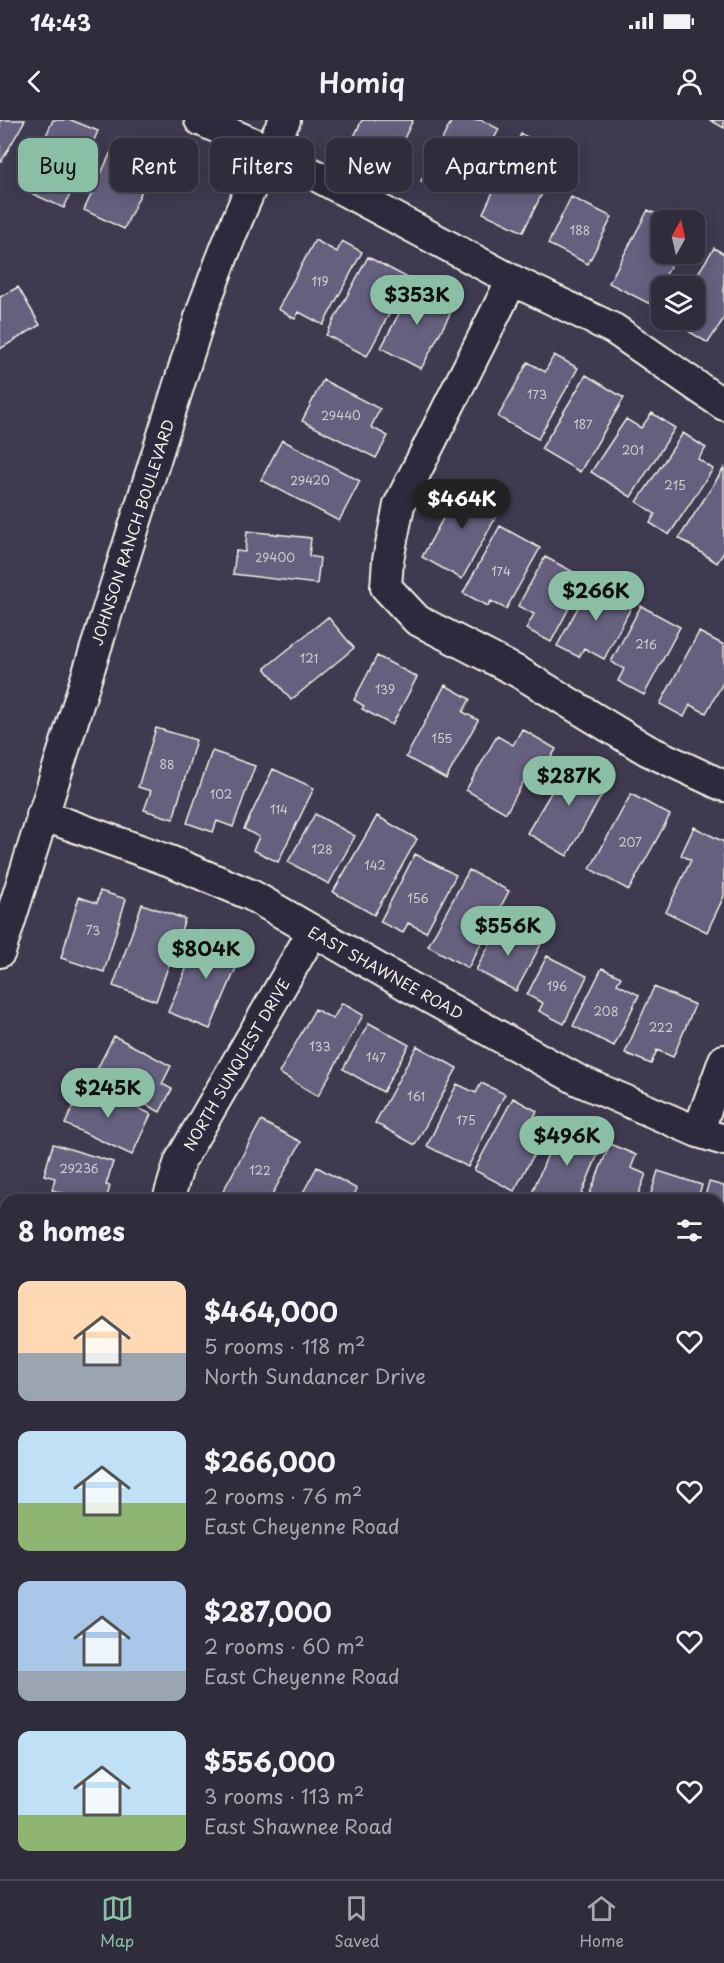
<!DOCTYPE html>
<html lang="en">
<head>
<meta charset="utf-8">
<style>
  :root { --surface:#2f2c3c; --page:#3b3847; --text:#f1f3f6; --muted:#a7a7af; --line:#4a4856; --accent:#8abfa5 }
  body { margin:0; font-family:"Playpen Sans",sans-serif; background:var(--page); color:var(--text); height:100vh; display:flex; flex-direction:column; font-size:22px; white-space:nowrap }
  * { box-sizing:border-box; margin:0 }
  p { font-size:20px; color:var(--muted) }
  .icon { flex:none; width:33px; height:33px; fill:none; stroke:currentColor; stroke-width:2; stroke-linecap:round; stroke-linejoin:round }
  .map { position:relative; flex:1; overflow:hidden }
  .sheet { position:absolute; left:0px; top:1074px; width:724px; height:686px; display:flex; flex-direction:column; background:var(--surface); border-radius:18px 18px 0 0; box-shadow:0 3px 15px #0003,0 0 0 2px var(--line) }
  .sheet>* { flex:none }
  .hud { position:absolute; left:18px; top:18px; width:688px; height:54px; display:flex; gap:12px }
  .needle { width:39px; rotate:8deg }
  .buttons { position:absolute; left:651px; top:90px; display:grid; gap:12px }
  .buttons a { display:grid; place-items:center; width:54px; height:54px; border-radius:12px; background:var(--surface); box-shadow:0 3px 15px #0003,0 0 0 2px var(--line); font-size:30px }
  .price { position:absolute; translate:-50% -51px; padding:0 14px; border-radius:21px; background:var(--accent); color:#111; font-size:20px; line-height:39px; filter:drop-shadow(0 2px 3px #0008) }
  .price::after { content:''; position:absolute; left:50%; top:36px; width:18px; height:14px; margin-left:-9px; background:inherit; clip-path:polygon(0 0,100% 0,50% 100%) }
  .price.selected { background:#222; color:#fff }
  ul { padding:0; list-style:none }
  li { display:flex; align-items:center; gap:18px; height:150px; padding:0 18px }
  li span { display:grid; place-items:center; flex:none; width:168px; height:120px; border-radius:12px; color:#555 }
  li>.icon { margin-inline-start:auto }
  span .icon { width:72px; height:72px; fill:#fffc; stroke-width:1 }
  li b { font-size:26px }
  h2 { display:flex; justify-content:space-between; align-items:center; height:72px; padding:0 18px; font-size:26px }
  .chip { padding:0 21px; border-radius:12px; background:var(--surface); box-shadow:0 3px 15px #0003,0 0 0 2px var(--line); font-size:21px; line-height:54px }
  .chip.selected { background:var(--accent); color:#111 }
  .status { display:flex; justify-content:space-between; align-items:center; height:42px; padding:0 30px; background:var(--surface); direction:ltr }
  .status svg { height:16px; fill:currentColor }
  header { display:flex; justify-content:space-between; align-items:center; height:78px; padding:0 18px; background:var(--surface); font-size:27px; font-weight:600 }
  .dock { display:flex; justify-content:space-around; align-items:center; height:84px; border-top:2px solid var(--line); background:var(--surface); font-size:16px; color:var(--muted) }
  .dock a { display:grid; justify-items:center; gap:3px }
  .dock .selected { color:var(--accent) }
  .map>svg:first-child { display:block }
</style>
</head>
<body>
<div class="status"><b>14:43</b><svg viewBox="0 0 49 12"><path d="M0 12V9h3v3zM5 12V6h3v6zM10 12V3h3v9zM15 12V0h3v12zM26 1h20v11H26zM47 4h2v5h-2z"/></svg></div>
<header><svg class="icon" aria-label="back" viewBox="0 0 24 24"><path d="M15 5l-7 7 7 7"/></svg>Homiq<svg class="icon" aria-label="person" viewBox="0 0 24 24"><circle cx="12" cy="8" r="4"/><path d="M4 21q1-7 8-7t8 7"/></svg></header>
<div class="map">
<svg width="724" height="1759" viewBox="0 0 724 1759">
  <rect width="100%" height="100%" fill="#3f3a50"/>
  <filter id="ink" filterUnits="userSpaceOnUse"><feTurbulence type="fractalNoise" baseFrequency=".0167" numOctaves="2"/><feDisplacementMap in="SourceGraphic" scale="12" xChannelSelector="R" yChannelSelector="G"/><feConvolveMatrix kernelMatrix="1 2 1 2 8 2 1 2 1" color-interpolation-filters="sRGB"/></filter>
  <g filter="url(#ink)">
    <path fill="#686a5c" stroke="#aeaea2" stroke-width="1.5" d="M 724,1483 L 724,1759 L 258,1759 L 265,1754 L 718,1754 L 718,1485 Z"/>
    <path fill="#65607e" stroke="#f4f1e8" stroke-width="1.5" d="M 0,0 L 25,0 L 1,42 L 0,41 Z
      M 53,0 L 71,0 L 98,11 L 64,88 L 22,69 Z
      M 362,0 L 413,0 L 392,43 L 351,23 Z
      M 452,0 L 481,0 L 499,9 L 470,65 L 451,55 L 443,72 L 421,61 Z
      M 710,0 L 724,0 L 724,8 Z
      M 521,14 L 562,33 L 523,112 L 483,93 Z
      M 117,19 L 157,38 L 124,109 L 84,90 Z
      M 571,77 L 612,97 L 588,144 L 548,124 Z
      M 648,90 L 668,100 L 662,100 L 662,134 L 677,134 L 650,184 L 609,163 Z
      M 315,120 L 337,132 L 342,121 L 362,132 L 323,205 L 299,192 L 295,199 L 278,189 Z
      M 714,128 L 724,134 L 724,198 L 708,223 L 670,200 L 694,200 L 694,166 L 690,166 Z
      M 368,137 L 408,158 L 367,236 L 326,215 Z
      M 416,161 L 440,173 L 435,184 L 451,192 L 421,249 L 381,228 Z
      M 18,167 L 40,205 L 0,229 L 0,177 Z
      M 554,235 L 578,248 L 538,319 L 498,297 L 528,242 L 545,252 Z
      M 586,255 L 624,278 L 580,352 L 541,329 Z
      M 323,260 L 380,289 L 371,307 L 388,316 L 376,338 L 302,301 Z
      M 652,293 L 675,308 L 631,377 L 591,352 L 626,299 L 641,308 Z
      M 683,313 L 706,328 L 698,339 L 713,349 L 669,415 L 650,403 L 655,394 L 637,382 Z
      M 282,320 L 360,361 L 339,401 L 261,360 Z
      M 724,348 L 724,432 L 717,443 L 679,418 Z
      M 463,362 L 503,384 L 462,459 L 422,437 Z
      M 500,406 L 540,428 L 506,489 L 491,481 L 488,486 L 463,473 Z
      M 247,411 L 311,418 L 309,436 L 320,438 L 317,464 L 233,454 L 236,431 L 245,432 Z
      M 545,437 L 585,458 L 551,522 L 526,509 L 534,494 L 518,486 Z
      M 593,460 L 634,482 L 604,539 L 584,528 L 579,537 L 557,526 Z
      M 641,486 L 680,507 L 644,575 L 618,561 L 624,549 L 611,542 Z
      M 328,497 L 354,528 L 291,580 L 265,548 Z
      M 699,512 L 724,525 L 724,561 L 706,593 L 690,585 L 684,597 L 660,584 Z
      M 377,536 L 417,557 L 392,605 L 362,589 L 364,586 L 354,580 Z
      M 445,565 L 470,579 L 463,592 L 478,600 L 446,659 L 406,637 Z
      M 156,608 L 196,620 L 173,699 L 144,690 L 151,671 L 138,667 Z
      M 522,609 L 556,629 L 542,653 L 532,647 L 506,693 L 466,670 L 497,616 L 513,625 Z
      M 212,631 L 255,646 L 233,707 L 217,701 L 213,712 L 187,703 Z
      M 571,639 L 610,661 L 567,736 L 527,713 Z
      M 273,649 L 314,668 L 278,742 L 253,730 L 259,717 L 244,709 Z
      M 631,674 L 670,695 L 629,770 L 590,749 Z
      M 315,694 L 355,716 L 329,764 L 288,742 Z
      M 377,696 L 417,719 L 374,795 L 333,772 Z
      M 694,707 L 724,722 L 724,776 L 707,812 L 666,792 L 691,740 L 681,735 Z
      M 415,734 L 456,755 L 426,812 L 408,803 L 403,813 L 380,802 Z
      M 469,750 L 509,771 L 468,848 L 428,826 Z
      M 100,771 L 126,779 L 104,852 L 61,838 L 79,777 L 97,783 Z
      M 142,784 L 185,799 L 156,881 L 113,866 Z
      M 501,803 L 541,824 L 516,871 L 476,850 Z
      M 202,811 L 244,829 L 210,909 L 168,892 Z
      M 547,836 L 587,856 L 564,904 L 539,891 L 543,883 L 527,875 Z
      M 602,848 L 621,857 L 617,864 L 639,875 L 614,926 L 573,906 Z
      M 654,867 L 695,885 L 673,937 L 657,930 L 651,944 L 625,933 Z
      M 342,883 L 363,895 L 318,976 L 279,953 L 315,889 L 333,899 Z
      M 369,903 L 409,925 L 383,972 L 343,949 Z
      M 114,916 L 171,946 L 162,964 L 172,969 L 160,992 L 93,957 Z
      M 417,926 L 457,948 L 415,1025 L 375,1003 Z
      M 84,963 L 151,994 L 132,1035 L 65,1004 Z
      M 481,963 L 505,974 L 468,1047 L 427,1026 L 457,964 L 476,973 Z
      M 513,978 L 537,991 L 528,1008 L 544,1016 L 514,1071 L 474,1050 Z
      M 261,1001 L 301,1022 L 269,1080 L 225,1080 L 220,1077 Z
      M 560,1005 L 603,1022 L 579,1080 L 529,1080 Z
      M 53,1024 L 113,1042 L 106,1065 L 110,1066 L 106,1080 L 84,1080 L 52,1070 L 55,1058 L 44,1055 Z
      M 610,1024 L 636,1035 L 631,1048 L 646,1054 L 636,1080 L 587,1080 Z
      M 317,1047 L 357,1069 L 351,1080 L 299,1080 Z
      M 658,1051 L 702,1065 L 697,1080 L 649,1080 Z
      M 709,1062 L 724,1066 L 724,1151 L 718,1150 L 718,1080 L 704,1080 Z
      M 0,1284 L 6,1286 L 6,1345 L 0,1343 Z
      M 724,1365 L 724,1385 L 718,1372 L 718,1367 Z
      M 6,1465 L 6,1531 L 0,1537 L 0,1471 Z
      M 6,1547 L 6,1576 L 0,1569 L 0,1552 Z
      M 0,1621 L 6,1628 L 6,1684 L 0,1689 Z
      M 78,1754 L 137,1754 L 142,1759 L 83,1759 Z"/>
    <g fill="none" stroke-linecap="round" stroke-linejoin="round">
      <g stroke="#f4f1e8" stroke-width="34">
        <path id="minor" d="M 200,0 L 268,30 L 512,160 L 614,209 L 724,285
          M 512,160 L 399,385 L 388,440 L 386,467 L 417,500 L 520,553 L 647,630 L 724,666
          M 42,695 L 170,741 L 251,775 L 410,867 L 578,960 L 698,1012 L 724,1020
          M 0,832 L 203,188 C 227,124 251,60 285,0
          M 698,1012 L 724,940
          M 168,1080 L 180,1041 L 313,811
          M 718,1314 L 724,1312
          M 0,1401 L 6,1404
          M 0,1756 L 6,1750"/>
      </g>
      <use href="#minor" stroke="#2f2a3d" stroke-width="30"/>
    </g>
  </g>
  <g text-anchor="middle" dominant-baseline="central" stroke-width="6" stroke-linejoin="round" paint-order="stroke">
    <g font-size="12" fill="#d0cdce">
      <text x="580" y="110">188</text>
      <text x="320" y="161">119</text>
      <text x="537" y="274">173</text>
      <text x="341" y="295">29440</text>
      <text x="583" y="304">187</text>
      <text x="633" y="330">201</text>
      <text x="310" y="360">29420</text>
      <text x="675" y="365">215</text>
      <text x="275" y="437">29400</text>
      <text x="501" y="451">174</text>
      <text x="646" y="524">216</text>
      <text x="309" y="538">121</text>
      <text x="385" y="569">139</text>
      <text x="442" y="618">155</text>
      <text x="167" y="644">88</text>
      <text x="221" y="674">102</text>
      <text x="279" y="689">114</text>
      <text x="630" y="722">207</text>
      <text x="322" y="729">128</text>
      <text x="375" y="745">142</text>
      <text x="418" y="778">156</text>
      <text x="93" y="810">73</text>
      <text x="557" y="866">196</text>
      <text x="606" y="891">208</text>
      <text x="661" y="907">222</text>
      <text x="320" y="926">133</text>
      <text x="376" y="937">147</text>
      <text x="416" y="976">161</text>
      <text x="466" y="1000">175</text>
      <text x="79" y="1048">29236</text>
      <text x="260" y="1050">122</text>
    </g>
    <g font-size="15" fill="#f4f1e8" stroke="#2f2a3d">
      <text transform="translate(132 412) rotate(-72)">JOHNSON RANCH BOULEVARD</text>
      <text transform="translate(386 852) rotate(29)">EAST SHAWNEE ROAD</text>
      <text transform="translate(236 944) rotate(-60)">NORTH SUNQUEST DRIVE</text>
    </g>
  </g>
</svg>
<div class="buttons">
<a><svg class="needle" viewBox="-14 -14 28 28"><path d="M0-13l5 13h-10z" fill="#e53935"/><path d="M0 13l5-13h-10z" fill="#a7a7af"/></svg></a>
<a><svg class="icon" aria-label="layers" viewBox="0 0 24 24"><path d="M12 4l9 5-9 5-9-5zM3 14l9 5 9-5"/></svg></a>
</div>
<b class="price" style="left:417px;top:206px">$353K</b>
<b class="price selected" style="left:462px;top:410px">$464K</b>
<b class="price" style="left:596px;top:502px">$266K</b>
<b class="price" style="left:569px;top:687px">$287K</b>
<b class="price" style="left:508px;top:837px">$556K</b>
<b class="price" style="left:206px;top:860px">$804K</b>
<b class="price" style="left:108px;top:999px">$245K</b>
<b class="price" style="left:567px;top:1047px">$496K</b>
<div class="hud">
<a class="chip selected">Buy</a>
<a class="chip">Rent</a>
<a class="chip">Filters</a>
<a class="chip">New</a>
<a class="chip">Apartment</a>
</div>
<section class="sheet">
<h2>8 homes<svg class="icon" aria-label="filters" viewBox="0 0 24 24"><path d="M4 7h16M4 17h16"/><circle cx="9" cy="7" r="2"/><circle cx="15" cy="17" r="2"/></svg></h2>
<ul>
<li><span style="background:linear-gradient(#ffd9b3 60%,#9aa5b1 0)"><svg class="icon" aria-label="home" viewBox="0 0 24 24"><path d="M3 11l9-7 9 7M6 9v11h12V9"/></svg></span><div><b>$464,000</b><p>5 rooms · 118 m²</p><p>North Sundancer Drive</p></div><svg class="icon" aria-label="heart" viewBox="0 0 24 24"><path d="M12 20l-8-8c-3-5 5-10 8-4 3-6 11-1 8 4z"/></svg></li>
<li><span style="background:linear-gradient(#bfe0f5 60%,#8fb573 0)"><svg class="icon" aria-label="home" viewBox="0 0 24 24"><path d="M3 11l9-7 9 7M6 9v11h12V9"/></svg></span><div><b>$266,000</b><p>2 rooms · 76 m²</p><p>East Cheyenne Road</p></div><svg class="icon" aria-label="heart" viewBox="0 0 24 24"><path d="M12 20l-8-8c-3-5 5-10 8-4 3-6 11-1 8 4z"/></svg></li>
<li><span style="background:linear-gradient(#a9c7e8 75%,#9aa5b1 0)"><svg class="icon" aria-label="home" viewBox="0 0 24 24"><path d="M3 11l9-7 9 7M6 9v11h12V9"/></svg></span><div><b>$287,000</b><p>2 rooms · 60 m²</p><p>East Cheyenne Road</p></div><svg class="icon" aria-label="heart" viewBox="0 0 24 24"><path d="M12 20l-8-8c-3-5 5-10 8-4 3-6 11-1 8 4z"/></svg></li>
<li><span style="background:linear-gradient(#bfe0f5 70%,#8fb573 0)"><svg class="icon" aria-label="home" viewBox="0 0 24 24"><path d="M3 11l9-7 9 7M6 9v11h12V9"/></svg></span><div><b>$556,000</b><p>3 rooms · 113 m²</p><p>East Shawnee Road</p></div><svg class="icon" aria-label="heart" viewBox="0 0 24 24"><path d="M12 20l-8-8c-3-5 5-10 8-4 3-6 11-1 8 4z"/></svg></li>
</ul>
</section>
</div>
<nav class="dock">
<a class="selected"><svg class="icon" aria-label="map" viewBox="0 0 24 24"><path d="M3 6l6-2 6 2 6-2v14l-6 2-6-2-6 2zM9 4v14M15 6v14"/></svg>Map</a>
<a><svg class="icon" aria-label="saved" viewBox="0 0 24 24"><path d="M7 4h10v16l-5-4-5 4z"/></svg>Saved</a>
<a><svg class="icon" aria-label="home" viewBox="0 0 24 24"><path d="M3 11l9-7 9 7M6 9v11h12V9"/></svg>Home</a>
</nav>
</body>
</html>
